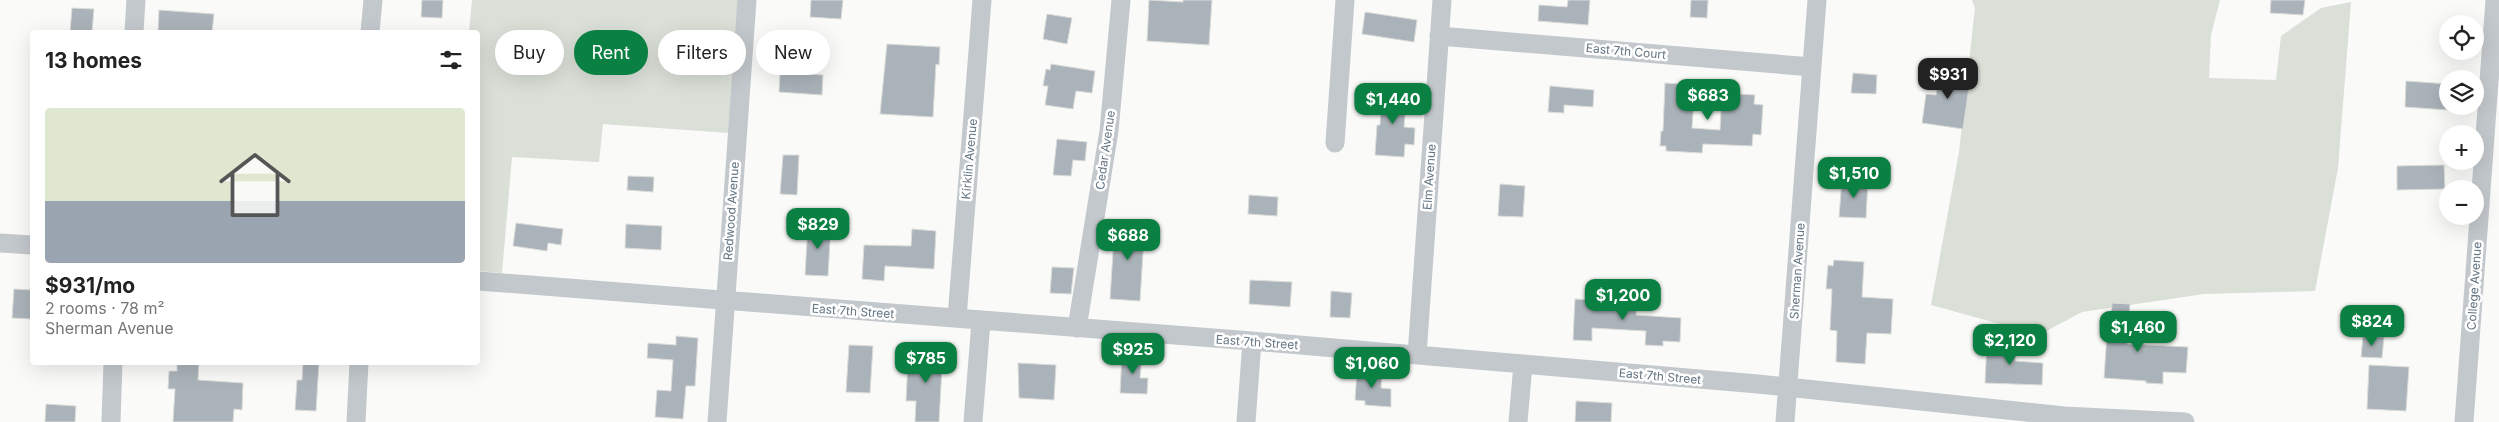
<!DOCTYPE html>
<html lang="en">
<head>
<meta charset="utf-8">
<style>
  :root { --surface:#fff; --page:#f2f2f2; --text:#222; --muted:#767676; --line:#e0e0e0; --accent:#0b8043 }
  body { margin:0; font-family:Inter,sans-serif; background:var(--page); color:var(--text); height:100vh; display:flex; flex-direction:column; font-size:19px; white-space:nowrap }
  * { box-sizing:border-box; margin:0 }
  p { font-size:16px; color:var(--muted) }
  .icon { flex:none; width:28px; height:28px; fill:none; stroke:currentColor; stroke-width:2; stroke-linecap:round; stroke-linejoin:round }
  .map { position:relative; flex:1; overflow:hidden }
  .side { position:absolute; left:30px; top:30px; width:450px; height:335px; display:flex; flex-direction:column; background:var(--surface); border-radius:5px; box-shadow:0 5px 20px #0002 }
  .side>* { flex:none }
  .top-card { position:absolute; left:495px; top:30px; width:475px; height:45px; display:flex; gap:10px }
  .fabs { position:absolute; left:2439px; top:15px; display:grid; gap:10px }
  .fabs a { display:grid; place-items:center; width:45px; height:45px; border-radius:50%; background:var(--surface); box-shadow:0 5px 20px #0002; font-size:25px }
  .price { position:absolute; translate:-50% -42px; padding:0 11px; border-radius:10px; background:var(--accent); color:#fff; font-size:16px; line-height:32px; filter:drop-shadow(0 1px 2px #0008) }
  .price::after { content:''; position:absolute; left:50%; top:30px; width:15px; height:11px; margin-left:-8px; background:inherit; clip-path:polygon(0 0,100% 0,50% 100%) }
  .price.active { background:#222; color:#fff }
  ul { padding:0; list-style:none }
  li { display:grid; align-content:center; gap:10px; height:265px; padding:0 15px }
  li+li { border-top:1px solid var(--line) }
  li span { display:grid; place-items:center; height:155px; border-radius:5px; color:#555 }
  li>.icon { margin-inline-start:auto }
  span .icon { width:90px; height:90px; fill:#fffc; stroke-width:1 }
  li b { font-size:21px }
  h2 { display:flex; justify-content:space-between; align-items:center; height:60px; padding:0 15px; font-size:21px }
  .chip { padding:0 18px; border-radius:22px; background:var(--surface); box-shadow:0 5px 20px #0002; font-size:18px; line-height:45px }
  .chip.active { background:var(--accent); color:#fff }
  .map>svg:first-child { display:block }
</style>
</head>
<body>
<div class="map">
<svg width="2499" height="422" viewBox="0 0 2499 422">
  <rect width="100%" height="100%" fill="#fafaf8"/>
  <path fill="#dadfd7" d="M 472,0 L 739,0 L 729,133 L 603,124 L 599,162 L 512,157 L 502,273 L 478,271 L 478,32 L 469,32 Z
    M 1972,0 L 2220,0 L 2211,35 L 2209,78 L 2276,80 L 2281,36 L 2321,8 L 2351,2 L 2338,168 L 2315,291 L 2204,294 L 2082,312 L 2039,335 L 1931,305 L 1959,152 L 1975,8 Z"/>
  <path fill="#aab3b9" stroke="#dcdcda" d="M 422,0 L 443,0 L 442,18 L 421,17 Z
    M 811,0 L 843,0 L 841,19 L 810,17 Z
    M 1149,0 L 1183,2 L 1183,0 L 1212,0 L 1209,45 L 1147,41 Z
    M 1568,0 L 1590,0 L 1588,25 L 1538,21 L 1539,5 L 1567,7 Z
    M 1691,0 L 1708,0 L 1707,18 L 1690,17 Z
    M 2271,0 L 2305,0 L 2303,15 L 2270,13 Z
    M 72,8 L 94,9 L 92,32 L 70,32 Z
    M 159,10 L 214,14 L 212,32 L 158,32 Z
    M 1365,12 L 1417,20 L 1414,42 L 1362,34 Z
    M 1047,14 L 1072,18 L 1067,44 L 1043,39 Z
    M 887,44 L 940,47 L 939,65 L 936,64 L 933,117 L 880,114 Z
    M 1051,64 L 1095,71 L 1092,93 L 1076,91 L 1073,109 L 1045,105 L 1048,86 L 1043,86 L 1046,69 L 1050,70 Z
    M 1940,69 L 1971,73 L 1963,129 L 1922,123 L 1926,94 L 1936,95 Z
    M 780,72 L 823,75 L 822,95 L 779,92 Z
    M 1853,73 L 1877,75 L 1876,94 L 1851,93 Z
    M 2406,81 L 2448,84 L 2448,110 L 2405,107 Z
    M 1665,83 L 1695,85 L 1692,128 L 1720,130 L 1722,93 L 1755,95 L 1754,104 L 1763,105 L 1761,135 L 1753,134 L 1752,146 L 1703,144 L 1702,153 L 1666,151 L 1666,146 L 1660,146 L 1661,131 L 1663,131 Z
    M 1550,86 L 1594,90 L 1593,107 L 1564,105 L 1564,113 L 1548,112 Z
    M 1382,88 L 1407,90 L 1404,127 L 1415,128 L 1414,145 L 1405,144 L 1404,157 L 1375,155 L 1377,125 L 1380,125 Z
    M 1057,139 L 1087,142 L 1085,161 L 1073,160 L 1071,176 L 1053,175 Z
    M 783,155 L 799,155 L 797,195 L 780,194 Z
    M 2444,165 L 2445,189 L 2397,190 L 2397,166 Z
    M 628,176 L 654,177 L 653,192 L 627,190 Z
    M 1842,179 L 1868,180 L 1866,218 L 1839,217 Z
    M 1500,184 L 1525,186 L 1523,217 L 1498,216 Z
    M 1249,195 L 1278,197 L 1277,216 L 1248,214 Z
    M 1115,220 L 1145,222 L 1140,301 L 1110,299 Z
    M 516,223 L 563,229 L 561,245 L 548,243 L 547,251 L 513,246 Z
    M 808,223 L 831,224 L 828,276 L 805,275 Z
    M 626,224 L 662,226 L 661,250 L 625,248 Z
    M 912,229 L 936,231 L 934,269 L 885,266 L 884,281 L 862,279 L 864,245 L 911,246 Z
    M 1834,260 L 1864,262 L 1862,297 L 1893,299 L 1891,334 L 1867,333 L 1865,364 L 1836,362 L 1837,331 L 1830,330 L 1832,289 L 1826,289 L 1828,265 L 1833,266 Z
    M 1052,267 L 1074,268 L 1071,294 L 1050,293 Z
    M 1250,280 L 1292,282 L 1290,307 L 1249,304 Z
    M 14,289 L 32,290 L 32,319 L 12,318 Z
    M 1331,291 L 1352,293 L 1350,318 L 1330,317 Z
    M 1575,299 L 1637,303 L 1636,315 L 1681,318 L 1680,342 L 1663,341 L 1663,346 L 1645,345 L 1646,331 L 1592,328 L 1592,341 L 1573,340 Z
    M 2112,303 L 2130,304 L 2127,344 L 2188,347 L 2186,373 L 2163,372 L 2163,384 L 2146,383 L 2146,381 L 2104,378 L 2108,319 L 2111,319 Z
    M 676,336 L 698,338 L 695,386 L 686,386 L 683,419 L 655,417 L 657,390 L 671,391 L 673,360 L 647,358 L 648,343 L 676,345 Z
    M 2363,336 L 2384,337 L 2382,358 L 2361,357 Z
    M 1987,340 L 2016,342 L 2015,361 L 2043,363 L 2042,385 L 1985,383 Z
    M 849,345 L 873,346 L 870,393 L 846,392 Z
    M 919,347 L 943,349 L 939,422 L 915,422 L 916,401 L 906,401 L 908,359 L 918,360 Z
    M 1122,354 L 1142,355 L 1140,378 L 1148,378 L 1147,394 L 1120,393 Z
    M 177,362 L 199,362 L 198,380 L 243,383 L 242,410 L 234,409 L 233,422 L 173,422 L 175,389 L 168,389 L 169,371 L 177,371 Z
    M 303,362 L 319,363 L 316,411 L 295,410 L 297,380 L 302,380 Z
    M 1018,363 L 1056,365 L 1054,400 L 1019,398 Z
    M 2369,365 L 2409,367 L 2406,411 L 2367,409 Z
    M 1357,370 L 1382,371 L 1381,388 L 1391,389 L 1391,407 L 1365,405 L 1365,401 L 1355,400 Z
    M 1576,401 L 1612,403 L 1611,422 L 1575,422 Z
    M 46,404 L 76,406 L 75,422 L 45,422 Z"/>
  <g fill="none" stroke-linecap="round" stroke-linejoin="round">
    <path stroke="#c3c8cc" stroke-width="19" d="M 134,32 L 136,0
      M 370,32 L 373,0
      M 1439,36 L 1812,67
      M 1335,143 L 1345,0
      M 0,243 L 32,245
      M 478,281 L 1252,341 L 1758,384 L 2064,416 L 2185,422
      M 957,318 L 982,0
      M 1077,328 L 1109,131 L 1121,0
      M 1417,355 L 1442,0
      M 111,422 L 113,362
      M 356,422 L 359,362
      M 717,422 L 747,0
      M 973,422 L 981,321
      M 1246,422 L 1252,341
      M 1518,422 L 1523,364
      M 1785,422 L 1817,0
      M 2464,422 L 2495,0"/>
  </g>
  <g text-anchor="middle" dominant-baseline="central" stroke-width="5" stroke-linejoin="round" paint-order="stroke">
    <g font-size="12" fill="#657683" stroke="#fff">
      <text transform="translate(1626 51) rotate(5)">East 7th Court</text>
      <text transform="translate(1105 150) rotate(-82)">Cedar Avenue</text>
      <text transform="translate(969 159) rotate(-85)">Kirklin Avenue</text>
      <text transform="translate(1429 177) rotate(-86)">Elm Avenue</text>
      <text transform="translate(731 211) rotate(-86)">Redwood Avenue</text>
      <text transform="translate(1797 271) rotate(-86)">Sherman Avenue</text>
      <text transform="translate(2474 286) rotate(-86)">College Avenue</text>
      <text transform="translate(853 311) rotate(4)">East 7th Street</text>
      <text transform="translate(1257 342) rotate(4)">East 7th Street</text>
      <text transform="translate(1660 376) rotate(5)">East 7th Street</text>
    </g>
  </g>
</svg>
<div class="fabs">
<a><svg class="icon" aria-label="locate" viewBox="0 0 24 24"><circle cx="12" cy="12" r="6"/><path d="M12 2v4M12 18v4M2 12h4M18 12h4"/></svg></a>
<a><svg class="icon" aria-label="layers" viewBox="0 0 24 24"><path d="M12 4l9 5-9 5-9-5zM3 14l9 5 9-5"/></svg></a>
<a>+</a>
<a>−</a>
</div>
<b class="price active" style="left:1948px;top:100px">$931</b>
<b class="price" style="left:1708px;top:121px">$683</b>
<b class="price" style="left:1393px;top:125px">$1,440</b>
<b class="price" style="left:1854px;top:199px">$1,510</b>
<b class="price" style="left:818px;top:250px">$829</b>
<b class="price" style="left:1128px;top:261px">$688</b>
<b class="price" style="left:1623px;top:321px">$1,200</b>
<b class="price" style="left:2372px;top:347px">$824</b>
<b class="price" style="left:2138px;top:353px">$1,460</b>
<b class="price" style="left:2010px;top:366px">$2,120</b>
<b class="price" style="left:1133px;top:375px">$925</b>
<b class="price" style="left:926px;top:384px">$785</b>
<b class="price" style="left:1372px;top:389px">$1,060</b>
<div class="top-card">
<a class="chip">Buy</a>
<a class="chip active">Rent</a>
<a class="chip">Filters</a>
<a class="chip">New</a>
</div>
<section class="side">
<h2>13 homes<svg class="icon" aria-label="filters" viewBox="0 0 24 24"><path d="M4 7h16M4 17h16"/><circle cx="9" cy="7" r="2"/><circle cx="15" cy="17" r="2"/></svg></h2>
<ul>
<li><span style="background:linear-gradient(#dfe7d0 60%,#9aa5b1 0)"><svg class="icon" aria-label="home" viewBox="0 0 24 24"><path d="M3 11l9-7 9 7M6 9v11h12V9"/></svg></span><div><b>$931/mo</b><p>2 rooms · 78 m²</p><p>Sherman Avenue</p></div></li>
</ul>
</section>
</div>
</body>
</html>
